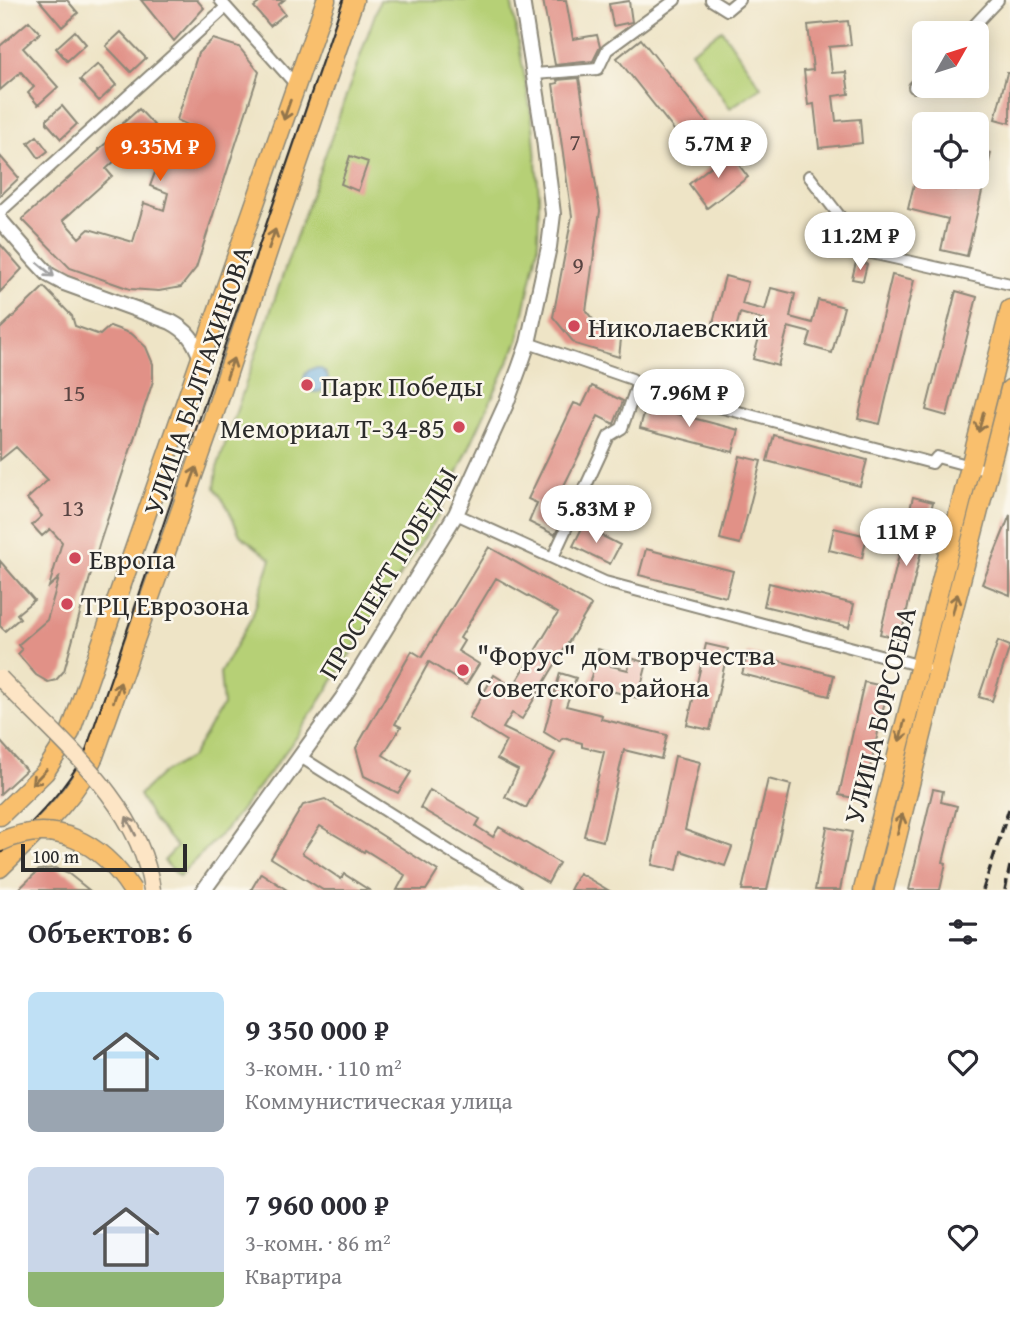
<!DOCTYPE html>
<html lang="ru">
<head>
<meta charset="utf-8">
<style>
  :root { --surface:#fff; --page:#f7f7f7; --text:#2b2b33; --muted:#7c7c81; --accent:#ea580c }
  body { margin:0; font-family:"Gentium Book Plus",serif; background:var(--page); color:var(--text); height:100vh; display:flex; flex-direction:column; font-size:26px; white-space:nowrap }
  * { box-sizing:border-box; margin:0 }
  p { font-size:23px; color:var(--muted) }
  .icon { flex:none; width:38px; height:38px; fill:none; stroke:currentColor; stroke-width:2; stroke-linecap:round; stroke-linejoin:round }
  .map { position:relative; height:890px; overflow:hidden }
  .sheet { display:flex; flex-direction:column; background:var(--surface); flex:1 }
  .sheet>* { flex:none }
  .needle { width:46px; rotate:51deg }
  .buttons { position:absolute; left:912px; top:21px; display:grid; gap:14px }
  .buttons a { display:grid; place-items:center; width:77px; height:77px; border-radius:10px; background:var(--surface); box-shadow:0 4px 18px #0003; font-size:35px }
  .scale { position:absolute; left:21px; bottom:18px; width:166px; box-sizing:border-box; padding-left:7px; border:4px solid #2b2b2b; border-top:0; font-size:19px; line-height:24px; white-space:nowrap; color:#2b2b2b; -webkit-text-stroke:5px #fbf7ec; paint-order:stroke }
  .price { position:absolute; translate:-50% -60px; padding:0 16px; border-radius:24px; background:#fff; color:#222; font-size:23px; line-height:46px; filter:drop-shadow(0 2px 4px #0008) }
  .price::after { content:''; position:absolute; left:50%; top:42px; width:21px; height:16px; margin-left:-10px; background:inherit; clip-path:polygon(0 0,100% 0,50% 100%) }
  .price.active { background:var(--accent); color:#fff }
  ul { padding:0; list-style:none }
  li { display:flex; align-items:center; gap:21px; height:175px; padding:0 28px }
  li span { display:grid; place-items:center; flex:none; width:196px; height:140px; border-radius:10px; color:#555 }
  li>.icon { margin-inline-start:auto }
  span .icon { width:84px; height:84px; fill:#fffc; stroke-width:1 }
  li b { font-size:30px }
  h2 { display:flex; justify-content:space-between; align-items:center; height:84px; padding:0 28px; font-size:30px }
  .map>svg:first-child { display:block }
</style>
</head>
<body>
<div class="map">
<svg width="1010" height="890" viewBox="0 0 1010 890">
  <rect width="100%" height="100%" fill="#fbf7ec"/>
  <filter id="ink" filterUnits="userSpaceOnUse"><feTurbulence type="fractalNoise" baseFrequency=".0143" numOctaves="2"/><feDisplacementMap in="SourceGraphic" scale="14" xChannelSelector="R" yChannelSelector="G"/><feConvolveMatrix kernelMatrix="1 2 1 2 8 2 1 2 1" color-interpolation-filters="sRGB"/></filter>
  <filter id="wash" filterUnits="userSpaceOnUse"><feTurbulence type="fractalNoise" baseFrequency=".00686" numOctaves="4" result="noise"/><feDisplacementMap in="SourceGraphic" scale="28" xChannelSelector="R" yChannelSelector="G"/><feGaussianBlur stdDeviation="1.57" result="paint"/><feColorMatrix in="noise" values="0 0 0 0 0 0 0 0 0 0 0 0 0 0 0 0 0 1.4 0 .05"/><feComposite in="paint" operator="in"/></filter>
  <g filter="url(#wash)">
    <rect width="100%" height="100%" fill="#eee4c6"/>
    <path fill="#b6d076" stroke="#707e50" stroke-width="2" d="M 380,0 L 511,0 L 533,125 L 539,196 L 538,247 L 518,341 L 437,518 L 299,734 L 226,829 L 179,876 L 164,861 L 177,847 L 154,821 L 139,795 L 161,774 L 191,757 L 223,705 L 220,673 L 252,617 L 271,559 L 240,535 L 228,508 L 215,488 L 217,468 L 290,254 Z
      M 722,30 L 761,87 L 730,108 L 691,51 Z"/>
    <path fill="#6aaedf" stroke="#4a6c85" stroke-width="2" d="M304 380a12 12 0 1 1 24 0a12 12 0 1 1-24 0Z"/>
    <g id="blocks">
      <path fill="#e19187" d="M 39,0 L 67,0 L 78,13 L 62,27 Z
        M 141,0 L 197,0 L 204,8 L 174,41 Z
        M 263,0 L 284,0 L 278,5 L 285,14 L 270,26 L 254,7 Z
        M 543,0 L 566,0 L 573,39 L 597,35 L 600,47 L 593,61 L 555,65 Z
        M 629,1 L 632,22 L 613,26 L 609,4 Z
        M 29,21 L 40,33 L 23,48 L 58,87 L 38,105 L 28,93 L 34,87 L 21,72 L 0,90 L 0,46 Z
        M 848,21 L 851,45 L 829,47 L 832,73 L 846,72 L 849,94 L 833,96 L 836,121 L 860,119 L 862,143 L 819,148 L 814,104 L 808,105 L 804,71 L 813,70 L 808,25 Z
        M 75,31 L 86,44 L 67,61 L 56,48 Z
        M 121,32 L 146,58 L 131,72 L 106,46 Z
        M 213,39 L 239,47 L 259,72 L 196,268 L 181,287 L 159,291 L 130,289 L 70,268 L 22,219 L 100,150 L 99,149 L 116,135 L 113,132 L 139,109 L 154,125 L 106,169 L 112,176 L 63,220 L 79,238 L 89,229 L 133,242 L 144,203 L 164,210 L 168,193 L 150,186 L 167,141 L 184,148 L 192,127 L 177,120 L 198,53 Z
        M 641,39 L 710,126 L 686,145 L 617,58 Z
        M 98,64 L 116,85 L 99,101 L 80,80 Z
        M 1007,73 L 1010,73 L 1010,123 L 995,119 Z
        M 579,78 L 600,211 L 586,311 L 599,327 L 622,330 L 619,357 L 575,344 L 553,317 L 572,216 L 553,84 L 558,83 L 557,80 Z
        M 62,106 L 77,124 L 61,139 L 47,123 L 47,119 Z
        M 37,136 L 48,151 L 39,158 L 28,143 Z
        M 976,150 L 991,153 L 967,256 L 941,250 L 948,219 L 908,209 L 915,180 L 958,190 L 961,177 L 976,177 Z
        M 729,152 L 748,177 L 707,208 L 689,184 Z
        M 0,156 L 19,178 L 0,196 Z
        M 350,156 L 368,162 L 358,191 L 341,184 Z
        M 0,244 L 22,269 L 0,292 Z
        M 856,262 L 867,264 L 863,281 L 852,279 Z
        M 892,275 L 914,280 L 880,424 L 858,419 Z
        M 725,276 L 748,282 L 742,304 L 765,310 L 771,288 L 795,294 L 790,317 L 812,323 L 818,300 L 844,307 L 832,353 L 807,346 L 811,333 L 788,327 L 778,366 L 753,359 L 764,320 L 740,313 L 736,329 L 713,323 Z
        M 44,287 L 72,316 L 75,326 L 100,335 L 110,326 L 132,334 L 146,347 L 153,364 L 153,381 L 99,545 L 64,671 L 56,680 L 48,682 L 36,675 L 18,654 L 22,650 L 18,645 L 47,620 L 59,578 L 49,587 L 62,542 L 50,529 L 42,536 L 32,525 L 42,516 L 27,499 L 48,480 L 16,447 L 0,460 L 0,329 Z
        M 956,291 L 977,297 L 947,416 L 926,410 Z
        M 592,386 L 623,401 L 614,424 L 598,416 L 554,506 L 566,511 L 555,535 L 529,522 L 537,503 L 528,499 L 574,403 L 582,406 Z
        M 646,406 L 739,430 L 733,452 L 640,428 Z
        M 774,435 L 867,460 L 860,486 L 767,461 Z
        M 740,456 L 761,461 L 740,544 L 720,539 Z
        M 913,497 L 933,502 L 900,639 L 880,634 Z
        M 1010,515 L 1010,595 L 982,584 Z
        M 583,526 L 620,545 L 610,564 L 573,546 Z
        M 834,528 L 867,536 L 862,558 L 829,550 Z
        M 489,547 L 591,605 L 522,719 L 512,713 L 503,728 L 555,753 L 526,808 L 505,797 L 518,770 L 497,759 L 506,741 L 469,718 L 494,675 L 513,687 L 558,613 L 496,578 L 460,638 L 464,641 L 458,651 L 479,664 L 466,685 L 429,662 L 395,724 L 401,727 L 383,755 L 411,772 L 398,793 L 364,776 L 356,748 L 412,651 L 422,657 Z
        M 646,549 L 733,571 L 726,597 L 639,575 Z
        M 0,561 L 34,600 L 17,614 L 20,618 L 5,631 L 0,626 Z
        M 769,583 L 854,604 L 849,627 L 764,606 Z
        M 998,641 L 1010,646 L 992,701 L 979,697 Z
        M 706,644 L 728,649 L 710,730 L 687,725 Z
        M 598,649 L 614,654 L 611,666 L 628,670 L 631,658 L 647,663 L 638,698 L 589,685 Z
        M 748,653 L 834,675 L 829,696 L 742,674 Z
        M 560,673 L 576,678 L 566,706 L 602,715 L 601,719 L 667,735 L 661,759 L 624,750 L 603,841 L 584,836 L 604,752 L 582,747 L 582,743 L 563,738 L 560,742 L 544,732 Z
        M 864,682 L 888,687 L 863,800 L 839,795 Z
        M 0,741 L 26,770 L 0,794 Z
        M 675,756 L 700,762 L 685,830 L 732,847 L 725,866 L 681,851 L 677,870 L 652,865 Z
        M 768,779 L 791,785 L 767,890 L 742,890 Z
        M 933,789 L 943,791 L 941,802 L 957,806 L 943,862 L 946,863 L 940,890 L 909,890 Z
        M 430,790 L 480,819 L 476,826 L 493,837 L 499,827 L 559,863 L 548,883 L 420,808 Z
        M 325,799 L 438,871 L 426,890 L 397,890 L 405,875 L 365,850 L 364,852 L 320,826 L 302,853 L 341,879 L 344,874 L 369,890 L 323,890 L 271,858 L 303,805 Z
        M 827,827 L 852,832 L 840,890 L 815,890 Z
        M 55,868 L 69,874 L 89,890 L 18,890 L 39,870 Z
        M 261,873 L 287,890 L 251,890 Z
        M 579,873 L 608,890 L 570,890 Z"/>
    </g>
  </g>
  <g filter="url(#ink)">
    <use href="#blocks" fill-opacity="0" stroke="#8c8878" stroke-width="2"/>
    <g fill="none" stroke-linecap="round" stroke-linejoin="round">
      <g stroke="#8c8878" stroke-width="14">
        <path id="minor" d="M 220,0 L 296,85
          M 711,0 L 727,10 L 739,0
          M 967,33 L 998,0
          M 535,74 L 598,69 L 607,50 L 675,0
          M 914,87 L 924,76
          M 809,176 L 867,252 L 1010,284
          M 0,212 L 226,7
          M 528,343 L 632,379 L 636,383 L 636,388 L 622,428 L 609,436 L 553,557
          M 708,404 L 932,463 L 937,457 L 989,471
          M 456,514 L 605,582 L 925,667
          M 299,756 L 459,857 L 516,890"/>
      </g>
      <g stroke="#8c8878" stroke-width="18">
        <path id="tertiary" d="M 0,220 L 34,259 L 49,275 L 64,283 L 171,322 C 188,331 194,340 201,358
          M 204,890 L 344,696 L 456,514 L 506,404 L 520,366 L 528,343 L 549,247 L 553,214 L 544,139 L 522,0"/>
      </g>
      <g stroke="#8c8878" stroke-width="19">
        <path id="secondary" d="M 179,423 L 208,433"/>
      </g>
      <g stroke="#8c8878" stroke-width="21">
        <path id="primary" d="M 0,816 L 45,772 L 70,733 L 326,0
          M 0,868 C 35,833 74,801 94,756 L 208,433 L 269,248 L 354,0
          M 863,890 L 1010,309
          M 884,890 L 938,670 L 1010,389"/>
      </g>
      <use href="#minor" stroke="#fff" stroke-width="10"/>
      <use href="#tertiary" stroke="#fff" stroke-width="14"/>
      <use href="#secondary" stroke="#fde5c5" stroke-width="16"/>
      <use href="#primary" stroke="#f9bf6d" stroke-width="18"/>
      <path stroke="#2b2b2b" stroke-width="2" d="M 0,854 C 32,822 66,791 86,750 L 343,0"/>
      <path stroke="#2b2b2b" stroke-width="3.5" stroke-dasharray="10 5" stroke-linecap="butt" d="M 983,890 L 1010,806
        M 1005,890 L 1010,866"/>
      <g stroke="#8c8878" stroke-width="19" stroke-linecap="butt">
        <path id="secondary-bridge" d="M 0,678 C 57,738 141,804 152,890"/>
      </g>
      <g stroke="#8c8878" stroke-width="21" stroke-linecap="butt">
        <path id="primary-bridge" d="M 0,842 C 54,817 101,842 132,890"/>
      </g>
      <use href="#secondary-bridge" stroke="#fde5c5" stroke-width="16"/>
      <use href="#primary-bridge" stroke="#f9bf6d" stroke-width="18"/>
    </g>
    <defs><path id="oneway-shaft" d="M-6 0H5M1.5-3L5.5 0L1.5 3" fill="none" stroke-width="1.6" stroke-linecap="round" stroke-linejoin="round" transform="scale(1.75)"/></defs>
    <g stroke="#92754c">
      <use href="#oneway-shaft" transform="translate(287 110) rotate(109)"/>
      <use href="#oneway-shaft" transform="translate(272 239) rotate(-71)"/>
      <use href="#oneway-shaft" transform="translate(230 368) rotate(-71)"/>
      <use href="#oneway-shaft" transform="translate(981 422) rotate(104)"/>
      <use href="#oneway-shaft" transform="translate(193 477) rotate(-70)"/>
      <use href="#oneway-shaft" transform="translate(955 604) rotate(-76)"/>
      <use href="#oneway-shaft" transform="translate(117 692) rotate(-70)"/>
      <use href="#oneway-shaft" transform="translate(902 731) rotate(104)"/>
      <use href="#oneway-shaft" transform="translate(39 777) rotate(134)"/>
      <use href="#oneway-shaft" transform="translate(900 824) rotate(-76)"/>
    </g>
    <use stroke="#a0a0a0" href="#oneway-shaft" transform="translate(46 270) rotate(40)"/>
    <use stroke="#948878" href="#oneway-shaft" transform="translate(131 826) rotate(-117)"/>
  </g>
  <g fill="#d1495b" stroke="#fbf7ec" stroke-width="2.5">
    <circle cx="574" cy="326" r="7"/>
    <circle cx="307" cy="385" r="7"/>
    <circle cx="459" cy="427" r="7"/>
    <circle cx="75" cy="558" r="7"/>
    <circle cx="67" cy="604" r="7"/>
    <circle cx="463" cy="670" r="7"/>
  </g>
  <g text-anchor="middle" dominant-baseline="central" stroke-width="5" stroke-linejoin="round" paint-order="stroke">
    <g font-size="24" fill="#584442">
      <text x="575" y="141">7</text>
      <text x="578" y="264">9</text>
      <text x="74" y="392">15</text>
      <text x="73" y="507">13</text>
    </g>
    <g font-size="28" fill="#2b2b2b" stroke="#fbf7ec" text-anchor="start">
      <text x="588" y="326">Николаевский</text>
      <text x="321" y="385">Парк Победы</text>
      <text x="445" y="427" text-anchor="end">Мемориал Т-34-85</text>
      <text x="89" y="558">Европа</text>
      <text x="81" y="604">ТРЦ Еврозона</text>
      <text x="477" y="654">"Форус" дом творчества<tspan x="477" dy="32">Советского района</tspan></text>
    </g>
    <g font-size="28" fill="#2b2b2b" stroke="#fbf7ec">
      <text transform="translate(197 380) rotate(-71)">УЛИЦА БАЛТАХИНОВА</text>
      <text transform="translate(387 573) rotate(-59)">ПРОСПЕКТ ПОБЕДЫ</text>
      <text transform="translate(879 715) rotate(-76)">УЛИЦА БОРСОЕВА</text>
    </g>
  </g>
</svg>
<div class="buttons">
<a><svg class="needle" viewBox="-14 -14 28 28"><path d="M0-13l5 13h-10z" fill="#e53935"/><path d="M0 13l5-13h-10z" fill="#7c7c81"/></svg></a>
<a><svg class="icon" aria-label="locate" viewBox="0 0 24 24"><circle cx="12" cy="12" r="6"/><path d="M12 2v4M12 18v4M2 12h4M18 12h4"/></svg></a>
</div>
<div class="scale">100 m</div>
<b class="price" style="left:718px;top:180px">5.7M ₽</b>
<b class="price active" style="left:160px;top:183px">9.35M ₽</b>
<b class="price" style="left:860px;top:272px">11.2M ₽</b>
<b class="price" style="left:689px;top:429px">7.96M ₽</b>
<b class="price" style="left:596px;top:545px">5.83M ₽</b>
<b class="price" style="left:906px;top:568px">11M ₽</b>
</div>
<section class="sheet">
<h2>Объектов: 6<svg class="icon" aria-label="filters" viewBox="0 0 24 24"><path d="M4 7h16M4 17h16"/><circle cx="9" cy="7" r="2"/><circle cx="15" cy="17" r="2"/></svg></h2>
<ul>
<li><span style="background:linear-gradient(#bfe0f5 70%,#9aa5b1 0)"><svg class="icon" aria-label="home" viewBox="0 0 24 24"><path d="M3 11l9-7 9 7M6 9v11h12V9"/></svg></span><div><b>9 350 000 ₽</b><p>3-комн. · 110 m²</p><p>Коммунистическая улица</p></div><svg class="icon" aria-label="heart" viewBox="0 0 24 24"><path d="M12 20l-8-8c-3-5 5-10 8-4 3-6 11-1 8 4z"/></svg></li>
<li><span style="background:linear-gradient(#c9d6e8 75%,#8fb573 0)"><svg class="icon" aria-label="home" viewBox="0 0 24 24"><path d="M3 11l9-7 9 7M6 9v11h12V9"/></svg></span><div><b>7 960 000 ₽</b><p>3-комн. · 86 m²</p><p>Квартира</p></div><svg class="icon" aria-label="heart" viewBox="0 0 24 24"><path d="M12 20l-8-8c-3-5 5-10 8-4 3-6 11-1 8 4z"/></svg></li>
</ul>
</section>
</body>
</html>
